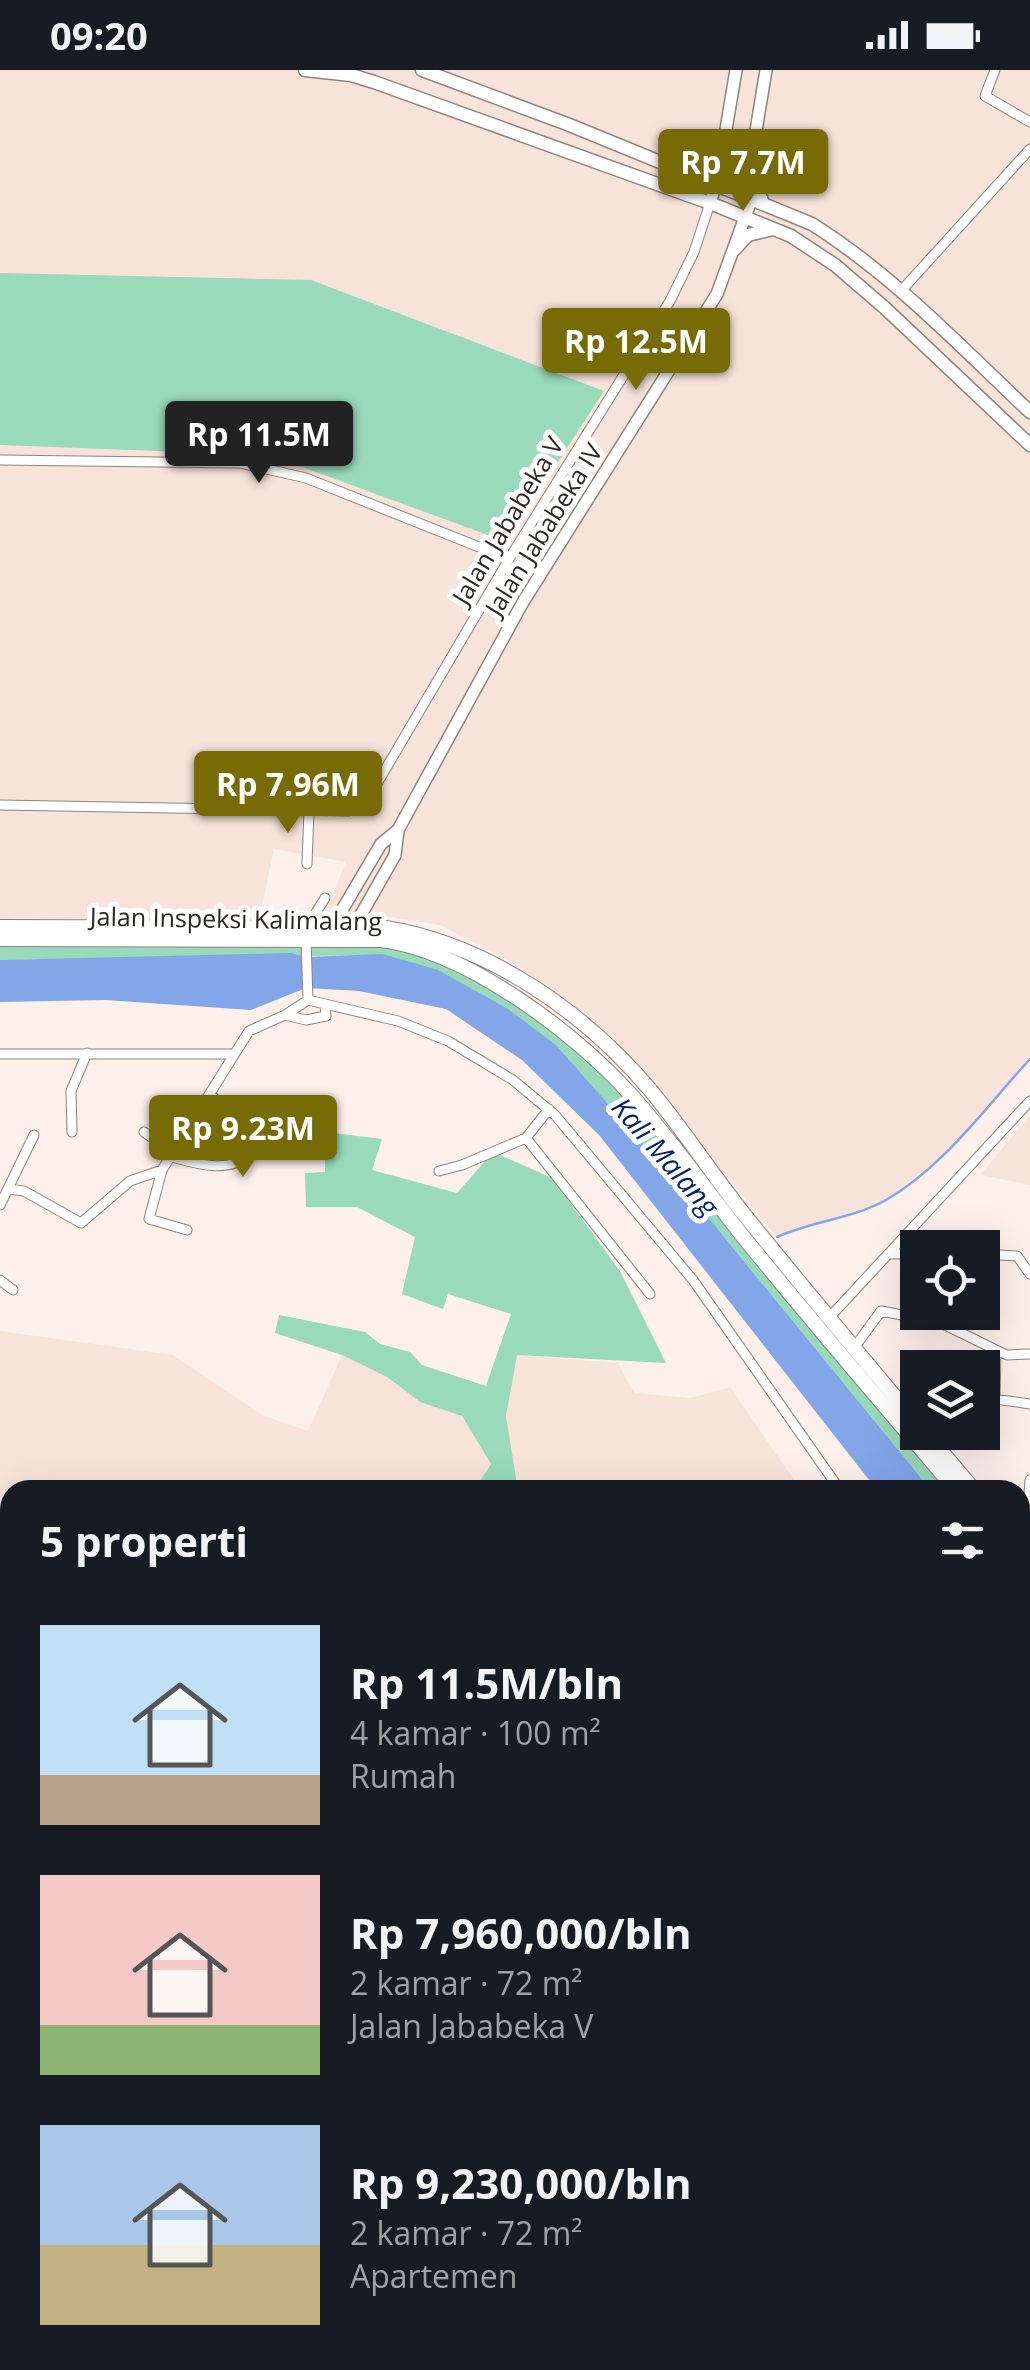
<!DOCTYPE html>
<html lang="id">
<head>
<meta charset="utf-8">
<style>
  :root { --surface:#171b24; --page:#242831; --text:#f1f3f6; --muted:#9ea1a6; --accent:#766b04 }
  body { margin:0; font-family:"Open Sans",sans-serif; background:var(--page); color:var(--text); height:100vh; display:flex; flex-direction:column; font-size:38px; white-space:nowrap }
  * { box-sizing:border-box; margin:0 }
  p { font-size:32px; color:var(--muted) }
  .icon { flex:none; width:55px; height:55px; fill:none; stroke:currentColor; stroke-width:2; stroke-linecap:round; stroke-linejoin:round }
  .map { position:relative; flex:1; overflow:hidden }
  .side { position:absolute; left:0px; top:1410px; width:1030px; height:890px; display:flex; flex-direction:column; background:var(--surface); border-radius:30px 30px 0 0; box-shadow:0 10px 40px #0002 }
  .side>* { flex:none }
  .fabs { position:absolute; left:900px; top:1160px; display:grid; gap:20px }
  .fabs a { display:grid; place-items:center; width:100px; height:100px; border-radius:0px; background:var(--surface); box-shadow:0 10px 40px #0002; font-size:50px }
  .price { position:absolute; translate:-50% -85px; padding:0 22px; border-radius:10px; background:var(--accent); color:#fff; font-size:32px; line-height:65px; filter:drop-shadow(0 2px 5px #0008) }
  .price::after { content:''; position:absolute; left:50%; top:60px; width:30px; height:22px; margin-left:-15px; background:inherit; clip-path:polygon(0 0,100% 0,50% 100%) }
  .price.current { background:#222; color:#fff }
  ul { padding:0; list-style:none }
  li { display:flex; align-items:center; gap:30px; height:250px; padding:0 40px }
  li span { display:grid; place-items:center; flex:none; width:280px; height:200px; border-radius:0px; color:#555 }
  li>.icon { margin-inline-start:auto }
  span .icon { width:120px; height:120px; fill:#fffc; stroke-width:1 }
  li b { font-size:42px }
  h2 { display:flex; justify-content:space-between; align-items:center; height:120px; padding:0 40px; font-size:42px }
  .status { display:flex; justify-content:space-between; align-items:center; height:70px; padding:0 50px; background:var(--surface); direction:ltr }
  .status svg { height:28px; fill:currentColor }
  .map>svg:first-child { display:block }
</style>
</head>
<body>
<div class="status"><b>09:20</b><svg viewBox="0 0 49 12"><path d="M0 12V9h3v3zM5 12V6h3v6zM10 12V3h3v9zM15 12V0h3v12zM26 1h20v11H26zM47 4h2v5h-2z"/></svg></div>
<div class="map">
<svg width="1030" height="2300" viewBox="0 0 1030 2300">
  <rect width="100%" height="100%" fill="#fdefea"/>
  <path fill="#f8e3da" d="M 0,0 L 1030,0 L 1030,990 L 938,1089 L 887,1129 L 845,1147 L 792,1160 L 777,1167 L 616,973 L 517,895 L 440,855 L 385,846 L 323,848 L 346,792 L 274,779 L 259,850 L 0,849 Z
    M 1030,1046 L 1030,1115 L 980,1105 Z
    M 0,1261 L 173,1285 L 262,1345 L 308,1361 L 342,1285 L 387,1307 L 420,1332 L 462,1346 L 491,1394 L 474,1420 L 10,1420 L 10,1475 L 0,1471 Z
    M 516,1285 L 618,1293 L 634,1323 L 691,1328 L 730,1317 L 801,1420 L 518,1420 L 506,1346 Z
    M 1020,1692 L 1030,1705 L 1030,2300 L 644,2300 L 648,2290 L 1020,2290 Z
    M 0,1790 L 10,1802 L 10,1831 L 6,1840 L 10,1843 L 10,1942 L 0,1939 Z
    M 0,2250 L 10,2254 L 10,2290 L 86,2290 L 96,2296 L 99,2290 L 449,2290 L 446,2300 L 0,2300 Z"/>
  <path fill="#98dab9" d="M 0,203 L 311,210 L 604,321 L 515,458 L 496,468 L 294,394 L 238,384 L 0,375 Z
    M 0,869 L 382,870 L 476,903 L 593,988 L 956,1420 L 931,1420 L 730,1174 L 557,976 L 382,885 L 0,890 Z
    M 325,1062 L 382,1069 L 372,1100 L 457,1123 L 493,1082 L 552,1108 L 620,1201 L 666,1293 L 517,1285 L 506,1346 L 518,1420 L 474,1420 L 491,1394 L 462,1346 L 420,1332 L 387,1307 L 342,1285 L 275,1263 L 279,1245 L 365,1262 L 380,1274 L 410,1282 L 422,1295 L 486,1316 L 511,1244 L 448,1224 L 443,1239 L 402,1224 L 415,1167 L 357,1137 L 306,1137 L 305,1103 L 325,1102 Z
    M 1020,2221 L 1030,2224 L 1030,2299 L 1013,2293 L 976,2300 L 644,2300 L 648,2290 L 1020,2290 Z"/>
  <path fill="#83a6e9" d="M 291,883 L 306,887 L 382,884 L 438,900 L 508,939 L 557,976 L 707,1146 L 931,1420 L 877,1420 L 599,1065 L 522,990 L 446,939 L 359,921 L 306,918 L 251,940 L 105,930 L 0,932 L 0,890 Z"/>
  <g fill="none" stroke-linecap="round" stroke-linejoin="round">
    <path stroke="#83a6e9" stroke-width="2.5" d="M 777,1167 C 812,1151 852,1149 886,1130 C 943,1097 986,1037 1030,989"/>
    <path stroke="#83a6e9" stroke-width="15" d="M 0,912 L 195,910"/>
    <g stroke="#8f837d" stroke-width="11">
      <path id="minor" d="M 995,0 L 985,26 L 1030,52
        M 901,221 L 1030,79
        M 0,390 L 240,393 L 306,408 L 509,489
        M 0,735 L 349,741 L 365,734 L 509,489 L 670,231 L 694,182 L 710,133
        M 307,794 L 309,740
        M 307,857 L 325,828
        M 306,870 L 308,930
        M 285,945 L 306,950 L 326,946 L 325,934
        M 0,984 L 234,984
        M 210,1024 L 219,1033 L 250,1040
        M 72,1062 L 71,1021 L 87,983
        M 144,1062 L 174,1083
        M 526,1068 L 549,1039
        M 172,1087 C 193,1093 230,1104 248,1085 C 259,1075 263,1055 268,1042
        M 439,1101 L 462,1095 L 526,1068 L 650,1224
        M 8,1119 L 24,1121 L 81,1153 L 130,1111 L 162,1100
        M 0,1135 L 34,1065
        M 187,1160 L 149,1149 L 162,1100 L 249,961 L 285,945 L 308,930 L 398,951 L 448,971 L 513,1010 L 555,1045 L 693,1210 L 840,1420
        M 888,1184 L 918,1184
        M 982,1184 L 1017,1186 L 1030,1204
        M 0,1210 L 13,1220
        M 828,1249 L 1030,1031
        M 854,1278 L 881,1241 L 939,1252 L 996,1280 L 995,1329 L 1030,1334
        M 996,1280 L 1007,1285 L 1030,1284
        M 1020,1446 L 1029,1423 L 1030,1410
        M 0,1488 L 10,1490
        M 0,1569 L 10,1571
        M 1020,1654 L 1030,1667
        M 0,1705 L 3,1695 L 10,1692
        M 0,2149 L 10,2151
        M 1002,2290 L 1026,2300"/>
    </g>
    <g stroke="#8f837d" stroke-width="14">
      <path id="tertiary" d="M 718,107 L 739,115 L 752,110
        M 763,132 L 750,97 L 766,0
        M 710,133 L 718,107 L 736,0
        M 332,863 L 332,857 L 381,774 L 398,760 L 523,532 L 717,224 L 752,128
        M 353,864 L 354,857 L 395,785 L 398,760"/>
    </g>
    <g stroke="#8f837d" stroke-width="15">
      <path id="secondary" d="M 305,0 L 351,5 L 374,12 L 710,133 L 791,166 L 835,195 L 885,238 L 1030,375
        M 422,0 L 567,54 L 812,154 C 893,205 960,276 1030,342
        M 735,179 L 748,165 L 773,159"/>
    </g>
    <g stroke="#8f837d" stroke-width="16">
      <path id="primary" d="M 0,857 L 386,858 C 489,875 586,943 652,1022 C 684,1061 712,1104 743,1143 C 800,1214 859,1284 918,1354
        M 0,869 L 382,870 C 466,881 575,962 631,1025 C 675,1074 712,1129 754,1180 C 820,1261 888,1340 956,1420
        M 925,1362 L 974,1420
        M 1020,1474 L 1030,1486
        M 1020,1497 L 1030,1508"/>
    </g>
    <use href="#minor" stroke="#fff" stroke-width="9"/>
    <use href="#tertiary" stroke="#fff" stroke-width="11"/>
    <use href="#secondary" stroke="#fff" stroke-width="12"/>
    <use href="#primary" stroke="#fff" stroke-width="14"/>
  </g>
  <g text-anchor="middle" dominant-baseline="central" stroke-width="10" stroke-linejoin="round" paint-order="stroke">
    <g font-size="25" fill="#2c2725" stroke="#fff">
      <text transform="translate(507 450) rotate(-59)">Jalan Jababeka V</text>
      <text transform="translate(543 459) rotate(-58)">Jalan Jababeka IV</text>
      <text transform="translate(236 848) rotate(1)">Jalan Inspeksi Kalimalang</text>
    </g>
    <g font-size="28" font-style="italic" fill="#02216c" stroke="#fff">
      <text transform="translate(666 1086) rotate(49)">Kali Malang</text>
    </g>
  </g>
</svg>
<div class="fabs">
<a><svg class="icon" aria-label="locate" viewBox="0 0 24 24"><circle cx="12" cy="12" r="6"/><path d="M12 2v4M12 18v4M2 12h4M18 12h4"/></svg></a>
<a><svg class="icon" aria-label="layers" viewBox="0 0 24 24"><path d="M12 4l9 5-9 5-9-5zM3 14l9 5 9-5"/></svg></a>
</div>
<b class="price" style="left:743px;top:144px">Rp 7.7M</b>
<b class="price" style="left:636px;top:323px">Rp 12.5M</b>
<b class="price current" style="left:259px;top:416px">Rp 11.5M</b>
<b class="price" style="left:288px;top:766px">Rp 7.96M</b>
<b class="price" style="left:243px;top:1110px">Rp 9.23M</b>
<section class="side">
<h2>5 properti<svg class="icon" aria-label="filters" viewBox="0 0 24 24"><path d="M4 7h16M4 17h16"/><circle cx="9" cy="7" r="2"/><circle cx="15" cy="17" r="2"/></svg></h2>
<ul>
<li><span style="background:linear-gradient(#bfe0f5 75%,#b9a48a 0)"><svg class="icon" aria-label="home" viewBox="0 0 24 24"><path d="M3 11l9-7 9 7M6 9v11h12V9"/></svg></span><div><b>Rp 11.5M/bln</b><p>4 kamar · 100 m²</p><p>Rumah</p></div></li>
<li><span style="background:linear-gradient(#f6c9c9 75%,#8fb573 0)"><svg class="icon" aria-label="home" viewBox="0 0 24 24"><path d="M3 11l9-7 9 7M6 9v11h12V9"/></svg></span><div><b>Rp 7,960,000/bln</b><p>2 kamar · 72 m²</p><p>Jalan Jababeka V</p></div></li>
<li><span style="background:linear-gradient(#a9c7e8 60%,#c2b280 0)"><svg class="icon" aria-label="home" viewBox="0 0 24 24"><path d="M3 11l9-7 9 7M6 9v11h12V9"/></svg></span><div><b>Rp 9,230,000/bln</b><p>2 kamar · 72 m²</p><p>Apartemen</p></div></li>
</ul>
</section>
</div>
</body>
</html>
